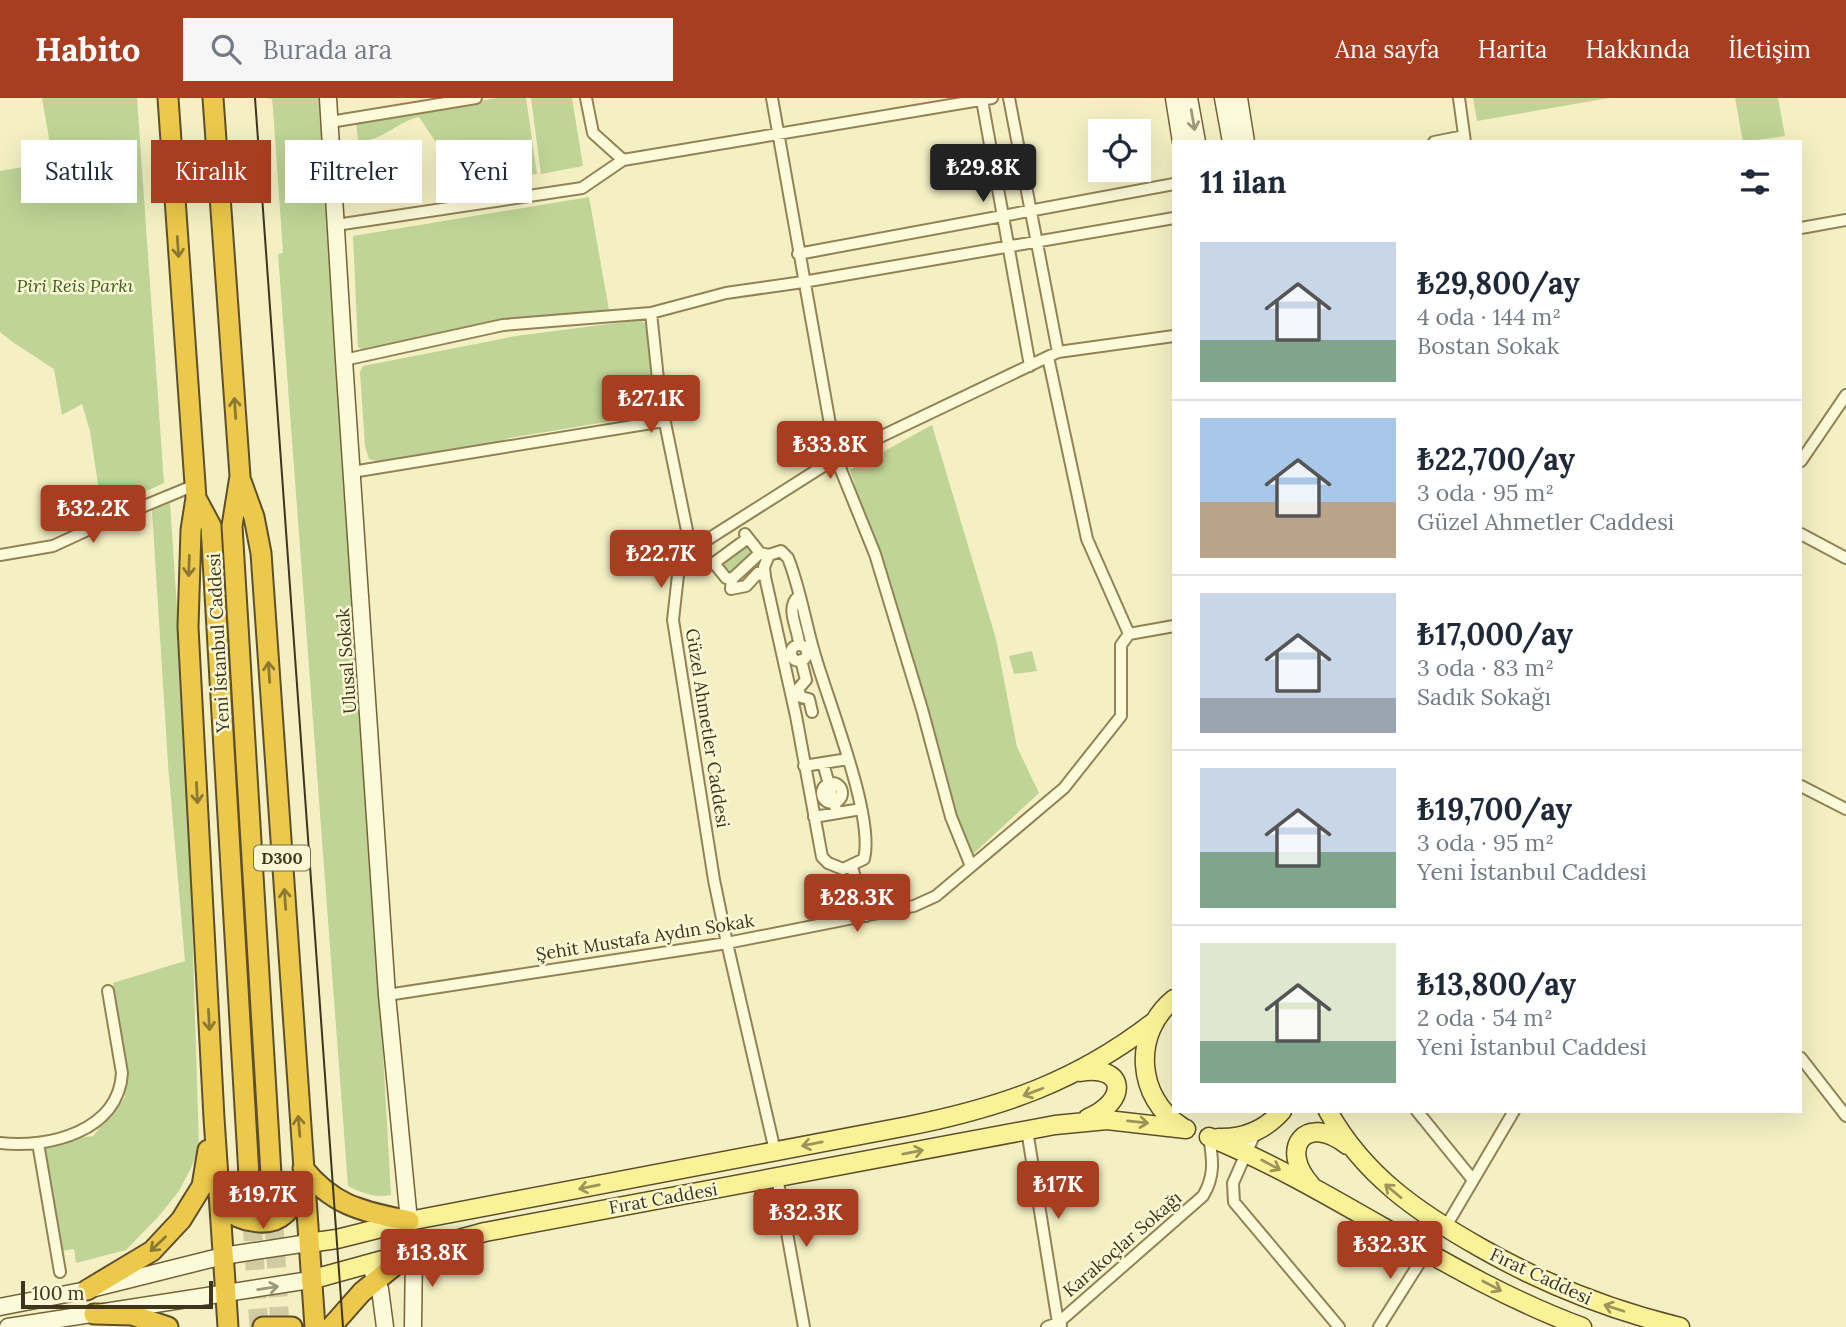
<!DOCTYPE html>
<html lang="tr">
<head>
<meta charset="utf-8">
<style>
  :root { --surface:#fff; --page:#f6f6f7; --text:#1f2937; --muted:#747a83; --line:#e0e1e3; --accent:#a83d1f }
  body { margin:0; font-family:Lora,serif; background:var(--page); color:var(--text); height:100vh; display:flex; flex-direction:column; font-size:26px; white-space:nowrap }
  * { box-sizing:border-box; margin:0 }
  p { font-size:23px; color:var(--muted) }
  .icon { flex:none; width:38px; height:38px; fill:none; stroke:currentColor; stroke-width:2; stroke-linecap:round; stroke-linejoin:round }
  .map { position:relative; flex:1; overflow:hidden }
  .panel { position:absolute; left:1172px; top:42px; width:630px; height:973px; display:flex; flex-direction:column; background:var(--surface); border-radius:0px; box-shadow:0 7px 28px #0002 }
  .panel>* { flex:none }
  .top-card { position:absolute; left:21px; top:42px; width:665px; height:63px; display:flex; gap:14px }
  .buttons { position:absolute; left:1088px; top:21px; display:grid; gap:14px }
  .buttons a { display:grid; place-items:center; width:63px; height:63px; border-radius:0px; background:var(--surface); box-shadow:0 7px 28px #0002; font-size:35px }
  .scale { position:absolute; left:21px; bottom:18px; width:192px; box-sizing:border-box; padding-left:7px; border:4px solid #3f351d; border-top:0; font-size:19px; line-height:24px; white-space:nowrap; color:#3f351d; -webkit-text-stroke:5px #faf7d5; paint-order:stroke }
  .price { position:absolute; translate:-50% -60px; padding:0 16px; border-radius:7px; background:var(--accent); color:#fff; font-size:23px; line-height:46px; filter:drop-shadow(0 2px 4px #0008) }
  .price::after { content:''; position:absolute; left:50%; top:42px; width:21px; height:16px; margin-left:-10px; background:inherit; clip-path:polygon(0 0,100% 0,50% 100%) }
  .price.current { background:#222; color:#fff }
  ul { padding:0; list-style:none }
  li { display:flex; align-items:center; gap:21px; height:175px; padding:0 28px }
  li+li { border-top:2px solid var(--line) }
  li span { display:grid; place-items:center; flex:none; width:196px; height:140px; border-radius:0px; color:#555 }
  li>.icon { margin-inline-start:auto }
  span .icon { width:84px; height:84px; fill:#fffc; stroke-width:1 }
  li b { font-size:30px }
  h2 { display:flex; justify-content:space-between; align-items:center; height:84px; padding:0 28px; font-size:30px }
  .tag { padding:0 24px; border-radius:0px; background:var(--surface); box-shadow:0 7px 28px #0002; font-size:24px; line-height:63px }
  .tag.current { background:var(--accent); color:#fff }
  header { display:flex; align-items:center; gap:42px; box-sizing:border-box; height:98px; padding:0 35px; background:var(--accent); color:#fff }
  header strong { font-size:33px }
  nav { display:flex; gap:38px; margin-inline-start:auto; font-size:24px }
  .search { width:490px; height:63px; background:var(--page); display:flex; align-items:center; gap:18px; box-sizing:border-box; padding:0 24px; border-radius:0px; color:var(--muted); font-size:26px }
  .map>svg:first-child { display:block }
</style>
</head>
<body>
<header>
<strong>Habito</strong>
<div class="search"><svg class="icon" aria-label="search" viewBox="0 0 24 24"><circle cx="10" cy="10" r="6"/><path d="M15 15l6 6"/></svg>Burada ara</div>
<nav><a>Ana sayfa</a><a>Harita</a><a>Hakkında</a><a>İletişim</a></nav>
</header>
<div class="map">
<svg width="1846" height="1229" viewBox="0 0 1846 1229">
  <rect width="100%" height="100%" fill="#f4f0c4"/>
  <path fill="#bfd496" d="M 42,0 L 137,0 L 164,385 L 102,413 L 90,333 L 82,306 L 62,317 L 54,271 L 14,245 L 0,234 L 0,73 L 33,67 L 50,46 Z
    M 266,0 L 320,0 L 377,847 L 391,1097 C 375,1100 362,1095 348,1088 L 278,156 L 283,155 L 273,11 L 272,1 Z
    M 498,0 L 526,0 L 537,76 L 452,91 L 453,70 L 419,19 C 396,24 382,44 358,43 L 356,22 Z
    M 531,0 L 572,0 L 583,68 L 541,76 Z
    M 1473,0 L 1609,0 L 1477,23 Z
    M 1735,0 L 1778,0 L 1785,38 L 1743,44 Z
    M 589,99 L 609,212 L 455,236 L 369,255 L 358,249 L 353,138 Z
    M 640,222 L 648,227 L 659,312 L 655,316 L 509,340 L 489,347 L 384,365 L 369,361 L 365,348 L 360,274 L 363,268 L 516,238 Z
    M 932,327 L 996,541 L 1017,649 L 1039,695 L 973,756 L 956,716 L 850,372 Z
    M 170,405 L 187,660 L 199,1049 L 192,1068 L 179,1093 L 158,1119 L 126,1152 L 76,1165 L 74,1151 L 60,1153 L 42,1045 L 93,1038 L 125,999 L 126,977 L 113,885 L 185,863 L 168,666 L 152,412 Z
    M 747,441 L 758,456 L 728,478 L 716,464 Z
    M 1032,553 L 1037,573 L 1014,576 L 1009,558 Z"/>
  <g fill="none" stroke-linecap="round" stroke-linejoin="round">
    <path stroke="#d0cba3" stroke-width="19" stroke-dasharray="19 10" stroke-linecap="butt" d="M 272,1093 L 280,1229
      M 250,1095 L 259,1229"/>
    <g stroke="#918357" stroke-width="14">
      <path id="street" d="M 586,0 L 593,35 L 623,62
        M 772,0 L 836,360 L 691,452 L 678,477 L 673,522 L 714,782 L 727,845 L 775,1053
        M 1009,0 L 1058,254
        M 1459,0 L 1465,44
        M 982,2 L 1030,268
        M 330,24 L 476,0
        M 1434,44 L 1464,38
        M 336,127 L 582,90 L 623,62 L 992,0
        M 1801,130 L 1846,122
        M 798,156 L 1174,86
        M 651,215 L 660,300 L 691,452
        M 1048,259 L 1087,441 L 1129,536
        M 344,262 L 503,227 L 651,215 L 726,195 L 803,184 L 1174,120
        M 1801,363 L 1846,297
        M 352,374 L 664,323
        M 745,436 L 760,455 L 769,457 L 781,453 L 788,460 C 800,490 805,523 814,554 C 827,601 875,718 864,761 L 843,771 L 828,765 L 822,759 L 796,618 L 765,479 L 764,469 L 769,457
        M 1801,436 L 1846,460
        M 760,455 L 732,481 L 731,491 L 746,488 L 758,475 L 765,479
        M 0,457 L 53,448 L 103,425 L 195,387
        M 732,481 L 726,480 L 714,465 L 748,440
        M 799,547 C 799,531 784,510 799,498
        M791 555a8 8 0 1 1 16 0a8 8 0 1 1-16 0Z
        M 801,562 L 806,582 L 798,591 L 801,599 L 809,601 L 812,614
        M 823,665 L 837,715
        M 804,668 L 848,661
        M822 695a10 10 0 1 1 20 0a10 10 0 1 1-20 0Z
        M 1801,688 L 1846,711
        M 814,719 L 861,711
        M 971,768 L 951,719 L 922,611 L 875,456 L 836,360 L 1058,254 L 1174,238
        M 852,769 L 866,818
        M 387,897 L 727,845 L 914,808 L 936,798 L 1064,690 L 1121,618 L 1121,547 L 1129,536 L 1174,528
        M 1801,960 L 1846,1018
        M 1417,1013 L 1473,1082
        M 1027,1032 L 1058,1225 L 1061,1227
        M 1256,1033 L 1233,1085 L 1234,1104 L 1339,1229
        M 0,1045 C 48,1051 119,1033 122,975 L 108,893
        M 38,1045 L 60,1174
        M 777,1079 L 804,1229
        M 1445,1130 L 1514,1013
        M 1047,1229 L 1058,1225 L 1203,1098 C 1215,1078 1213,1062 1209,1039
        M 1379,1229 L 1427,1153"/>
    </g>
    <g stroke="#73633a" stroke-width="19">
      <path id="secondary" d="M 328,0 L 344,262 L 387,897 L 409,1123
        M 1174,0 L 1181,44
        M 1189,0 L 1197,44
        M 1223,0 L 1231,44
        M 1239,0 L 1246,44
        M 372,1172 L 380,1191 L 385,1229
        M 0,1209 L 87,1192 L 223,1158 L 308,1145
        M 8,1229 L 310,1182
        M 413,1229 L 414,1152"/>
    </g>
    <g stroke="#5e4f2c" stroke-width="21">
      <path id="primary" d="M 1174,901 C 1132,935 1136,1000 1182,1029
        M 1080,974 C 1126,966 1129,1003 1088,1020
        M 1328,1013 C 1364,1078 1419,1115 1481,1150 C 1544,1186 1610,1212 1680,1229
        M 1209,1039 C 1338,1092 1451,1181 1582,1229
        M 1218,1040 C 1243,1041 1265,1032 1282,1013
        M 1311,1087 C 1278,1051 1305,1014 1347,1047
        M 308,1145 L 337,1141 L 409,1123 L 908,1028 C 1003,1009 1078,983 1155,923
        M 310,1182 L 485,1134 L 1055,1027 L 1107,1022 L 1186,1031"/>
    </g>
    <g stroke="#5e4f2c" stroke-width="23">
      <path id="highway" d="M 168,0 L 196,400 L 211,428 L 250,1095
        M 213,0 L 240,378 L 232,428 L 272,1093
        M 241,383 L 254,419 L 261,455 L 315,1229
        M 196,400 L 191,432 L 188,529 L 214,1020 L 228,1229
        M 303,1070 C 334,1109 363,1113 409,1123
        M 222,1095 C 225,1101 227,1111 232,1115 C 237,1120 246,1122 252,1123 C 282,1129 295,1109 302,1084
        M 87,1192 L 152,1153 L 181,1122 L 202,1088 L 208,1052
        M 94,1216 L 132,1217 L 168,1229
        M 263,1229 L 292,1229
        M 331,1229 L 362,1194 L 414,1152"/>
    </g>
    <use href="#street" stroke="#fdfad9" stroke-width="10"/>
    <use href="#secondary" stroke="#fdfad9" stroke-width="16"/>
    <use href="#primary" stroke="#fbf298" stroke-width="18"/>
    <use href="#highway" stroke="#ecc94b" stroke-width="19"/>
    <path stroke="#3f351d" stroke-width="2" d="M 255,0 L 343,1229"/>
  </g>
  <defs><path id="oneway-shaft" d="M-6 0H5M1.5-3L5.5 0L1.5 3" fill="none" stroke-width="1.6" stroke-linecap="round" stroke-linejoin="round" transform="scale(1.75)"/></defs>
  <g stroke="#9e987b">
    <use href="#oneway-shaft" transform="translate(1193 22) rotate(80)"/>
    <use href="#oneway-shaft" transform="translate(268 1190) rotate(-9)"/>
  </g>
  <g stroke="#8d7832">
    <use href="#oneway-shaft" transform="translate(178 149) rotate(86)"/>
    <use href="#oneway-shaft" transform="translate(235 310) rotate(-94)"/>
    <use href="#oneway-shaft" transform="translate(189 468) rotate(92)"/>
    <use href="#oneway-shaft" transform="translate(269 574) rotate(-94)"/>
    <use href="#oneway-shaft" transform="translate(197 695) rotate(87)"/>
    <use href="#oneway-shaft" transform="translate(285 801) rotate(-94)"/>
    <use href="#oneway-shaft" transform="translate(209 922) rotate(87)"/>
    <use href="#oneway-shaft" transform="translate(299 1028) rotate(-95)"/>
    <use href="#oneway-shaft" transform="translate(158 1146) rotate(136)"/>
  </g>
  <g stroke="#9d945a">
    <use href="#oneway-shaft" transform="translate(1033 994) rotate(159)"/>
    <use href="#oneway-shaft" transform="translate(1138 1024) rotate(6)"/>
    <use href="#oneway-shaft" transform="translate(812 1046) rotate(169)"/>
    <use href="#oneway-shaft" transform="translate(913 1054) rotate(-11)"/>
    <use href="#oneway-shaft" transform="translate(1271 1067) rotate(28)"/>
    <use href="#oneway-shaft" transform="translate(589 1089) rotate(169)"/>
    <use href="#oneway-shaft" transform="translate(1393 1093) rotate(-140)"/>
    <use href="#oneway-shaft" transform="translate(1492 1188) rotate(28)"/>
    <use href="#oneway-shaft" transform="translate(1614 1210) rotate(-162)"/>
  </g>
  <g text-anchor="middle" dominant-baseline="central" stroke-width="5" stroke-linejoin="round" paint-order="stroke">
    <rect fill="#faf7d5" stroke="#776f54" stroke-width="2" x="254" y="747.5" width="56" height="25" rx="5"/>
    <g font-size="16" font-weight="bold" fill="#3f351d">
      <text x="282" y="760">D300</text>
    </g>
    <g font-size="18" font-style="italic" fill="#415e21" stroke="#faf7d5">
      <text x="75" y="187">Piri Reis Parkı</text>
    </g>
    <g font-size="18" fill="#3f351d" stroke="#faf7d5">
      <text transform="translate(218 545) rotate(-93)">Yeni İstanbul Caddesi</text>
      <text transform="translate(346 563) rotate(-94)">Ulusal Sokak</text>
      <text transform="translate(708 630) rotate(81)">Güzel Ahmetler Caddesi</text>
      <text transform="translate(645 839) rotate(-9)">Şehit Mustafa Aydın Sokak</text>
      <text transform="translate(663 1100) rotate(-10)">Fırat Caddesi</text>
      <text transform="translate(1122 1146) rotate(-41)">Karakoçlar Sokağı</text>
      <text transform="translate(1541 1178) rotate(25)">Fırat Caddesi</text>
    </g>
  </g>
</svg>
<div class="buttons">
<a><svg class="icon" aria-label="locate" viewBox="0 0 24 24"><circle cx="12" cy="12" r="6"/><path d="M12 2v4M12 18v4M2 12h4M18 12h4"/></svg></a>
</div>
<div class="scale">100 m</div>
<b class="price current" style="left:983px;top:106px">₺29.8K</b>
<b class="price" style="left:651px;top:337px">₺27.1K</b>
<b class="price" style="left:830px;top:383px">₺33.8K</b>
<b class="price" style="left:93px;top:447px">₺32.2K</b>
<b class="price" style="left:661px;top:492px">₺22.7K</b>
<b class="price" style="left:857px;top:836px">₺28.3K</b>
<b class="price" style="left:1058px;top:1123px">₺17K</b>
<b class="price" style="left:263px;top:1133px">₺19.7K</b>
<b class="price" style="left:806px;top:1151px">₺32.3K</b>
<b class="price" style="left:1390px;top:1183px">₺32.3K</b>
<b class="price" style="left:432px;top:1191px">₺13.8K</b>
<div class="top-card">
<a class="tag">Satılık</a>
<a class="tag current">Kiralık</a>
<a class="tag">Filtreler</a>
<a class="tag">Yeni</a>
</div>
<section class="panel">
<h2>11 ilan<svg class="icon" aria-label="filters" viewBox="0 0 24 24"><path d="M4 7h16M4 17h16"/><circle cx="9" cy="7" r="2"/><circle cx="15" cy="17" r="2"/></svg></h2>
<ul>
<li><span style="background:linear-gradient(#c9d6e8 70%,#7fa58c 0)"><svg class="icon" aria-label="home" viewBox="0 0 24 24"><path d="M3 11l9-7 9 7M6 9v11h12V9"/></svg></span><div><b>₺29,800/ay</b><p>4 oda · 144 m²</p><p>Bostan Sokak</p></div></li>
<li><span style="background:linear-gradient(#a9c7e8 60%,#b9a48a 0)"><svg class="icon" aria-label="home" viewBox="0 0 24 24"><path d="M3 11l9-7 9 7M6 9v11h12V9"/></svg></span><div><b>₺22,700/ay</b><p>3 oda · 95 m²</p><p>Güzel Ahmetler Caddesi</p></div></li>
<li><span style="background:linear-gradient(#c9d6e8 75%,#9aa5b1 0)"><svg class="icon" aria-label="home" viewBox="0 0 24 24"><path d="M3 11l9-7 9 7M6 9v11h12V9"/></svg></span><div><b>₺17,000/ay</b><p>3 oda · 83 m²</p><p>Sadık Sokağı</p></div></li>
<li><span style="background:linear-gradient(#c9d6e8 60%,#7fa58c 0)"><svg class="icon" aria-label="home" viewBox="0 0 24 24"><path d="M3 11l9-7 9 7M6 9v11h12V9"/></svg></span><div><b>₺19,700/ay</b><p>3 oda · 95 m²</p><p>Yeni İstanbul Caddesi</p></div></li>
<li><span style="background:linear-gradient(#dfe7d0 70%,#7fa58c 0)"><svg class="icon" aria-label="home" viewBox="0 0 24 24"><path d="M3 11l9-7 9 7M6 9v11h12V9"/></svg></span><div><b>₺13,800/ay</b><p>2 oda · 54 m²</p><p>Yeni İstanbul Caddesi</p></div></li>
</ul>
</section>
</div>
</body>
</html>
